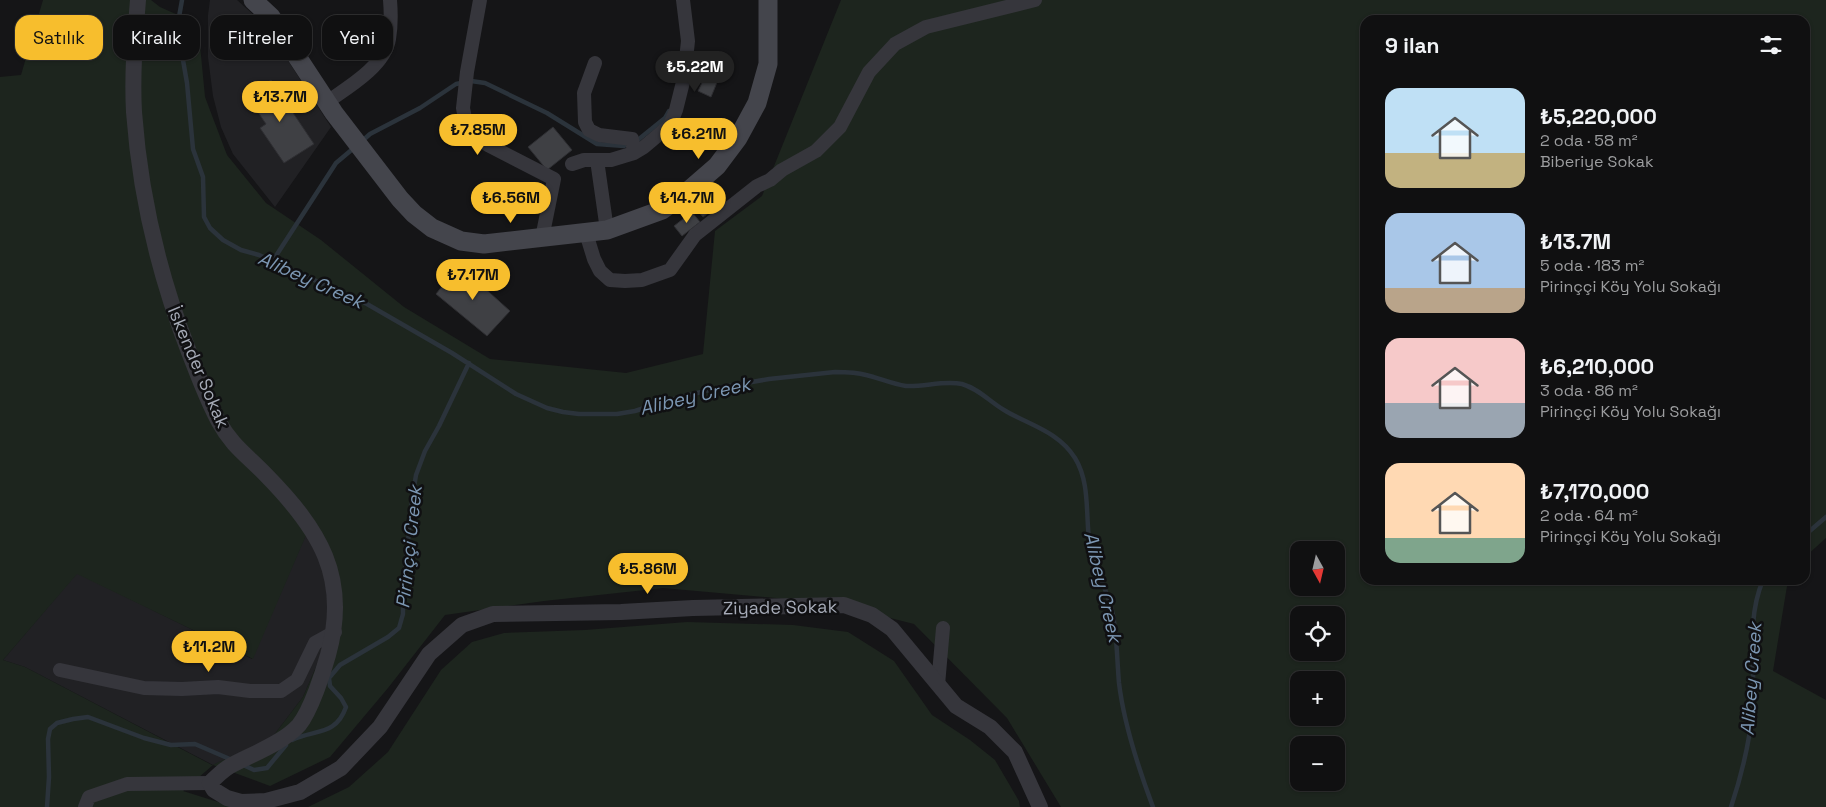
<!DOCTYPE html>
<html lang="tr">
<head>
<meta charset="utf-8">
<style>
  :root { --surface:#101011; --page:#19191a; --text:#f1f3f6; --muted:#9c9d9f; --line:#303031; --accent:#f7be2d }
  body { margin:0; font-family:"Space Grotesk",sans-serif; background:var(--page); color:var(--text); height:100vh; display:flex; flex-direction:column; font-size:19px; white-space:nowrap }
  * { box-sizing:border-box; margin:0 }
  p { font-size:16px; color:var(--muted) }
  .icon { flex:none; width:28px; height:28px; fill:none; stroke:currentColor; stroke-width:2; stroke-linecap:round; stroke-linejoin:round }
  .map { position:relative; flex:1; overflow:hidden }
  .details { position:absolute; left:1360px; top:15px; width:450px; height:570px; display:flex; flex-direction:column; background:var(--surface); border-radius:15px; box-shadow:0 1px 4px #0004,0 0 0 1px var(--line) }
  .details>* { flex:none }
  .top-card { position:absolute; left:15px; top:15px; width:475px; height:45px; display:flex; gap:10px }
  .needle { width:32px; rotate:172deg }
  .tools { position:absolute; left:1290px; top:541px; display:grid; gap:10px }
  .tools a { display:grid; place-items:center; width:55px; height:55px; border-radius:10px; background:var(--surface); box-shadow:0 1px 4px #0004,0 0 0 1px var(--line); font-size:25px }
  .price { position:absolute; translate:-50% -42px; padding:0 11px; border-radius:18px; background:var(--accent); color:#111; font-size:16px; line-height:32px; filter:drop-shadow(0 1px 2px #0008) }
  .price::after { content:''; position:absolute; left:50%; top:30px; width:15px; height:11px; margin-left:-8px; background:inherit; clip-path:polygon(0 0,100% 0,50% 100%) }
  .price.active { background:#222; color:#fff }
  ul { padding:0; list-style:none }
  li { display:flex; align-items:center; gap:15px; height:125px; padding:0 25px }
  li span { display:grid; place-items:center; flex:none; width:140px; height:100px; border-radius:15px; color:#555 }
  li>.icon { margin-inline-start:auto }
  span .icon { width:60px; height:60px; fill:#fffc; stroke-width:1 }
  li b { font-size:21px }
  h2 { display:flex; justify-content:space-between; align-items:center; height:60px; padding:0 25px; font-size:21px }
  .tag { padding:0 18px; border-radius:15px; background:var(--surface); box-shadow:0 1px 4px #0004,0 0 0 1px var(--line); font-size:18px; line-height:45px }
  .tag.active { background:var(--accent); color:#111 }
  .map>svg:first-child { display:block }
</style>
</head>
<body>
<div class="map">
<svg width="1826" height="807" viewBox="0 0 1826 807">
  <rect width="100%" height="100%" fill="#151517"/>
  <path fill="#212124" d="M 210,0 L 237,0 L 257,18 L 274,39 L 331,127 L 275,207 L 233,154 L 221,127 L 213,96 L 208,57 L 208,15 Z
    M 310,525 L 329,573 L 330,635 L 303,697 L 271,739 L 213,765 L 25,667 L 3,660 L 77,573 L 252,659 Z"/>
  <path fill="#1d251e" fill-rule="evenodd" d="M 43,0 L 151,0 L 160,7 L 198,24 L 205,97 L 227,155 L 266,203 L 321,240 L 404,307 L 490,359 L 626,373 L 703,354 L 715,231 L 762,196 L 841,0 L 1826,0 L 1826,538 L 1805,557 L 1805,20 L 1365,20 L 1365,580 L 1788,580 L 1773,671 L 1826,700 L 1826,807 L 1061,807 L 1007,718 L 914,624 L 831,603 L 663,588 L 544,601 L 445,615 L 388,688 L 330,757 L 270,786 L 213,765 L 183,791 L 234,807 L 0,807 L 0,77 L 21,75 ZM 310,526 L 329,573 L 330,635 L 303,697 L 271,739 L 212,765 L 25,667 L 3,660 L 77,574 L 253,659 ZM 1299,550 L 1336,550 L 1336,588 L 1299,588 ZM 1299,615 L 1336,615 L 1336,652 L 1299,652 ZM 1299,680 L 1336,680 L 1336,718 L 1299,718 ZM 1299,745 L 1336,745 L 1336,782 L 1299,782 Z
    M 687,622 L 793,625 L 848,632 L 894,661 L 932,715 L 970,740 L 995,760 L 1019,801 L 1020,807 L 308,807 L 349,787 L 388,752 L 441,670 L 472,642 L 504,633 L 585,630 Z"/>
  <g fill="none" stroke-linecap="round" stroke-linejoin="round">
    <path stroke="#2b333b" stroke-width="4.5" d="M 182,0 L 179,17 L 180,43 L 187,83 L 193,149 L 203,177 L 204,217 L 210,228 L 223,240 L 241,250 L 259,255 L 367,304 L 452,353 L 516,394 L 547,408 L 563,412 L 579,414 L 617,414 L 635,411 L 662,402 L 717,388 L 769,379 L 835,372 C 846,372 856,372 866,375 C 879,378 892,384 906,386 C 925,387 944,380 962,384 C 979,389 989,401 1004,410 C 1029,425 1058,431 1075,458 C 1091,484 1085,518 1090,547 C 1095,570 1108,591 1113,615 C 1117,637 1117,660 1119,683 C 1124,725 1138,767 1153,807
      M 639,139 L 665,118 L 669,111
      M 361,142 L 370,134 L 420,108 L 456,84 L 471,81 L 485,83 L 547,113 L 597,144 L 624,146
      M 272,262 L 336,163 L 355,147
      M 1805,535 L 1826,517
      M 292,740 C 315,729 336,736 346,707 L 341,698 L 330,686 L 329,678 L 340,665 L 388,637 L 399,628 L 403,614 L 403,593 L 412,500 L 416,475 L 425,451 L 439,426 L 469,363
      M 241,764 L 254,770 L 267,768 L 286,745
      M 47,807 L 49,777 L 48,739 L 50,729 L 57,723 L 73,719 L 88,717 L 144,738 L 171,745 L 195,744 L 232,760
      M 1731,807 C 1742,774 1750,741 1753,706 C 1755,664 1746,620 1763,580"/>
  </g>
  <path fill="#3f4044" stroke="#2f2f33" d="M 347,22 L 369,30 L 361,50 L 348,44 L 348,41 L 342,40 L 345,32 L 343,28 Z
    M 707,72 L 720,75 L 711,97 L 698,91 Z
    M 271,80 L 314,144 L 284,163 L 260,128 L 266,124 L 247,96 Z
    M 553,127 L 572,150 L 547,170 L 528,147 Z
    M 710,197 L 718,206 L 703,217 L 695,208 Z
    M 692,212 L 700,222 L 682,236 L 674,226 Z
    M 459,265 L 510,311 L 487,336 L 436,294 Z"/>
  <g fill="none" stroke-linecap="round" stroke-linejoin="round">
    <path stroke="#36363c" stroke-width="14" d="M 480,0 L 467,72 L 463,108 L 466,124 L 475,136 L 488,145 L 554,179
      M 595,63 L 584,93 L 585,122 L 589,130 L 599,135 L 632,139 L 634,153
      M 327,102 C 347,88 385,66 389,39 C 391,27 391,12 390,0
      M 597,160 L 607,230
      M 572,164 L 584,160 L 611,160 L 634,153 L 644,147 L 670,125 L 676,110 L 684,78 L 688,41 L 683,0
      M 586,233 L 594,259 L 600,271 L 610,280 L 625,281 L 642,280 L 670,270 L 695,235 L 757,186 L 770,180 L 782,170 L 816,151 L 840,127 L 869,72 L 895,44 L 926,27 L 1035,0
      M 542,238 L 554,179
      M 60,670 L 144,688 L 182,689 L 218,687 L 250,691 L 281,691 L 297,680 L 315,643 L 335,632
      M 938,685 L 943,628
      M 85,807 L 89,797 L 127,784 L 210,783"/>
    <path stroke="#36363c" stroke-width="16" d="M 138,0 C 135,37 132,75 134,112 C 140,195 159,275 189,352 C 198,375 207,400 219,422 C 232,446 248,456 266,475 C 319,529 350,577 328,655 C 323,673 311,710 299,725 C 283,743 252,754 230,766 C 223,770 216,777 210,783 L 214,790 L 227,798 L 241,802 L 266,801 L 300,792 L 341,768 L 380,727 L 429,654 L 462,625 L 493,614 L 621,612 L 693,608 L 844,605 L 872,615 L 892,629 L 956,706 L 990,727 L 1015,752 L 1040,807"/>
    <path stroke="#44454c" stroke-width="19" d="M 253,0 L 271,17 L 334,113 L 400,199 L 414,214 L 432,228 L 461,241 L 484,244 L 607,230 L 662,210 L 687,192 L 717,166 L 738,138 L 757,103 L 768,64 L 768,0"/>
  </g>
  <g text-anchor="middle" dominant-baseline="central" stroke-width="5" stroke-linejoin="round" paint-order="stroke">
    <g font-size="18" fill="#a6abb7" stroke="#101012">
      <text transform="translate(199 367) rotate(67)">İskender Sokak</text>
      <text transform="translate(780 607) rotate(-1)">Ziyade Sokak</text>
    </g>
    <g font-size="19" font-style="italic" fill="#7c97b3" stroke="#101012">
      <text transform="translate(311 280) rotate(24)">Alibey Creek</text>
      <text transform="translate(695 396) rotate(-13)">Alibey Creek</text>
      <text transform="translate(409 547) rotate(-84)">Pirinççi Creek</text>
      <text transform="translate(1103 587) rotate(77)">Alibey Creek</text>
      <text transform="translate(1751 679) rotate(-86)">Alibey Creek</text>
    </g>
  </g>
</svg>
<div class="tools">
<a><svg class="needle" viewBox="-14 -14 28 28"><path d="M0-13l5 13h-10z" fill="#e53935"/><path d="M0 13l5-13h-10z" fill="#9c9d9f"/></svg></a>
<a><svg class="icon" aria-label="locate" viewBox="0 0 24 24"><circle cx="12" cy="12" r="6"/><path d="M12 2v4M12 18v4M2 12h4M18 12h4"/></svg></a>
<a>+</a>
<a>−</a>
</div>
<b class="price active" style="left:695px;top:93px">₺5.22M</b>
<b class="price" style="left:280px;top:123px">₺13.7M</b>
<b class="price" style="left:478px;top:156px">₺7.85M</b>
<b class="price" style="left:699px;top:160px">₺6.21M</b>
<b class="price" style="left:511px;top:224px">₺6.56M</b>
<b class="price" style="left:687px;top:224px">₺14.7M</b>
<b class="price" style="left:473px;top:301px">₺7.17M</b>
<b class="price" style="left:648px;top:595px">₺5.86M</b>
<b class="price" style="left:209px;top:673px">₺11.2M</b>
<div class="top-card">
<a class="tag active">Satılık</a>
<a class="tag">Kiralık</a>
<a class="tag">Filtreler</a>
<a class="tag">Yeni</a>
</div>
<section class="details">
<h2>9 ilan<svg class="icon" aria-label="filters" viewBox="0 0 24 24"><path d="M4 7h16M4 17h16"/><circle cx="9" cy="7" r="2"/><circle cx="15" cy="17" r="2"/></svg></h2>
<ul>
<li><span style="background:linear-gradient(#bfe0f5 65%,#c2b280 0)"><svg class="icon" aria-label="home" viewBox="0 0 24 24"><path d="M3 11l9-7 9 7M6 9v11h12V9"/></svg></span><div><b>₺5,220,000</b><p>2 oda · 58 m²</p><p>Biberiye Sokak</p></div></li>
<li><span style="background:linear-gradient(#a9c7e8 75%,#b9a48a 0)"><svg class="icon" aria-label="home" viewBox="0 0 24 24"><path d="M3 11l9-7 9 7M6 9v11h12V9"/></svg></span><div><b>₺13.7M</b><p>5 oda · 183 m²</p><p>Pirinççi Köy Yolu Sokağı</p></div></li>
<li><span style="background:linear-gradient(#f6c9c9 65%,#9aa5b1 0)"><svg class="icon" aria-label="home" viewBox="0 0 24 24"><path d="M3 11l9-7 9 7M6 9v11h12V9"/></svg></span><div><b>₺6,210,000</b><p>3 oda · 86 m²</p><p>Pirinççi Köy Yolu Sokağı</p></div></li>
<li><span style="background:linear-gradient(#ffd9b3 75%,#7fa58c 0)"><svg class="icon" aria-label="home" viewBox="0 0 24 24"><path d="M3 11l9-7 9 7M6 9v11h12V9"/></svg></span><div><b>₺7,170,000</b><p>2 oda · 64 m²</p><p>Pirinççi Köy Yolu Sokağı</p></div></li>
</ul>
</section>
</div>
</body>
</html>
